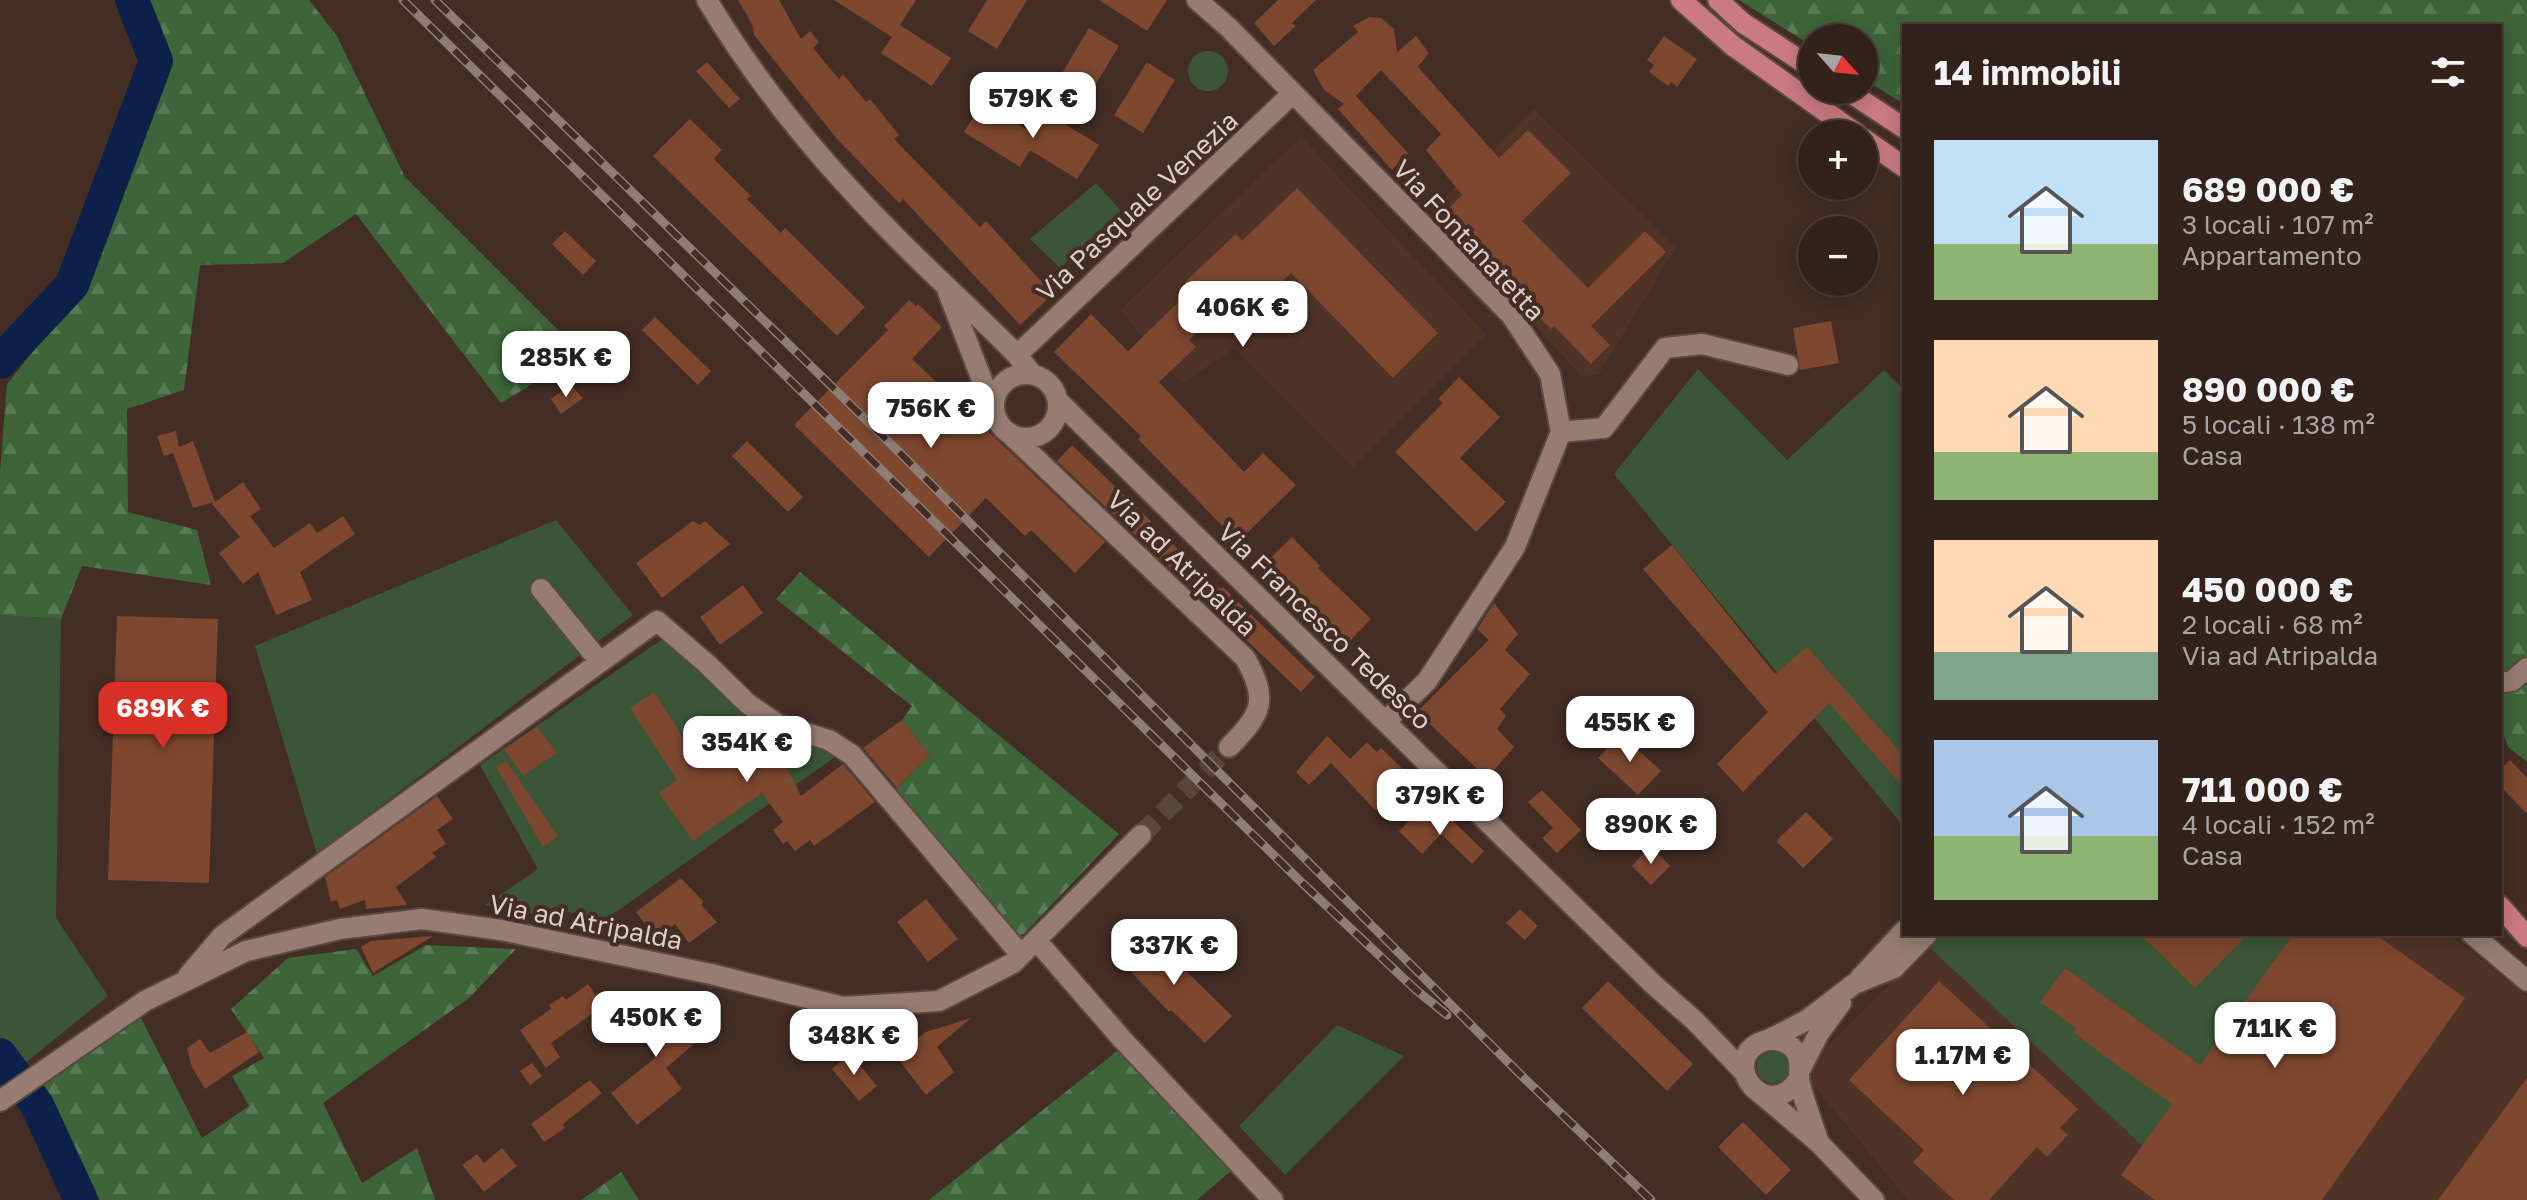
<!DOCTYPE html>
<html lang="it">
<head>
<meta charset="utf-8">
<style>
  :root { --surface:#32221b; --page:#3d2f28; --text:#f1f3f6; --muted:#a8a4a3; --line:#4d3f3a; --accent:#d93025 }
  body { margin:0; font-family:"Golos Text",sans-serif; background:var(--page); color:var(--text); height:100vh; display:flex; flex-direction:column; font-size:30px; white-space:nowrap }
  * { box-sizing:border-box; margin:0 }
  p { font-size:26px; color:var(--muted) }
  .icon { flex:none; width:44px; height:44px; fill:none; stroke:currentColor; stroke-width:2; stroke-linecap:round; stroke-linejoin:round }
  .map { position:relative; flex:1; overflow:hidden }
  .drawer { position:absolute; left:1902px; top:24px; width:600px; height:912px; display:flex; flex-direction:column; background:var(--surface); border-radius:0px; box-shadow:0 4px 20px #0003,0 0 0 2px var(--line) }
  .drawer>* { flex:none }
  .needle { width:52px; rotate:117deg }
  .buttons { position:absolute; left:1798px; top:24px; display:grid; gap:16px }
  .buttons a { display:grid; place-items:center; width:80px; height:80px; border-radius:50%; background:var(--surface); box-shadow:0 4px 20px #0003,0 0 0 2px var(--line); font-size:40px }
  .price { position:absolute; translate:-50% -68px; padding:0 18px; border-radius:16px; background:#fff; color:#222; font-size:26px; line-height:52px; filter:drop-shadow(0 2px 4px #0008) }
  .price::after { content:''; position:absolute; left:50%; top:48px; width:24px; height:18px; margin-left:-12px; background:inherit; clip-path:polygon(0 0,100% 0,50% 100%) }
  .price.current { background:var(--accent); color:#fff }
  ul { padding:0; list-style:none }
  li { display:flex; align-items:center; gap:24px; height:200px; padding:0 32px }
  li span { display:grid; place-items:center; flex:none; width:224px; height:160px; border-radius:0px; color:#555 }
  li>.icon { margin-inline-start:auto }
  span .icon { width:96px; height:96px; fill:#fffc; stroke-width:1 }
  li b { font-size:34px }
  h2 { display:flex; justify-content:space-between; align-items:center; height:96px; padding:0 32px; font-size:34px }
  .map>svg:first-child { display:block }
</style>
</head>
<body>
<div class="map">
<svg width="2527" height="1200" viewBox="0 0 2527 1200">
  <defs>
    <pattern id="forest-firs" width="22" height="20" patternUnits="userSpaceOnUse" patternTransform="scale(2)"><rect width="22" height="20" fill="#3d6539"/><path d="M5 1l3.5 6h-7zM16 11l3.5 6h-7z" fill="#587a54"/></pattern>
  </defs>
  <rect width="100%" height="100%" fill="#432d24"/>
  <path fill="#503327" d="M 1534,109 L 1676,248 L 1598,375 L 1581,376 L 1431,211 Z
    M 1301,137 L 1486,334 L 1353,467 L 1234,348 L 1182,384 L 1120,310 Z
    M 1941,934 L 2450,934 L 2527,997 L 2527,1200 L 1908,1200 L 1802,1071 Z"/>
  <path fill="#3a5637" d="M1188 71a20 20 0 1 1 40 0a20 20 0 1 1-40 0Z
    M 1096,183 L 1121,211 L 1060,268 L 1030,239 Z
    M 1698,369 L 1787,460 L 1884,370 L 1904,390 L 1904,827 L 1614,474 Z
    M 556,520 L 633,615 L 317,854 L 255,646 Z
    M 0,615 L 61,619 L 56,918 L 108,996 L 19,1068 L 0,1042 Z
    M 664,638 L 780,734 L 838,755 L 599,924 L 592,916 L 569,912 L 563,919 L 485,905 L 538,869 L 480,765 Z
    M 1941,934 L 2293,934 L 2145,1148 L 1929,947 Z
    M 1337,1025 L 1404,1056 L 1285,1175 L 1239,1126 Z
    M1757 1067a16 16 0 1 1 32 0a16 16 0 1 1-32 0Z"/>
  <path fill="url(#forest-firs)" d="M 135,0 L 309,0 L 337,36 L 405,177 L 582,354 L 501,403 L 356,214 L 283,263 L 200,265 L 184,390 L 127,409 L 128,512 L 197,530 L 211,585 L 82,566 L 61,619 L 0,615 L 0,472 L 7,384 L 80,293 L 159,66 Z
    M 1739,0 L 2527,0 L 2527,762 L 2508,747 L 2500,724 L 2500,26 L 1904,26 L 1904,104 L 1864,79 L 1864,38 L 1812,38 L 1812,46 Z
    M 800,572 L 1119,834 L 1020,938 L 896,789 L 930,755 L 902,720 L 912,706 L 776,599 Z
    M 426,945 L 516,949 L 469,998 L 323,1103 L 362,1183 L 417,1148 L 435,1200 L 100,1200 L 40,1088 L 141,1018 L 202,1138 L 249,1106 L 232,1076 L 264,1058 L 231,1009 L 288,958 L 356,949 L 373,976 Z
    M 1121,1048 L 1232,1170 L 1197,1200 L 929,1200 Z
    M 621,1172 L 639,1200 L 581,1200 Z"/>
  <g fill="none" stroke-linecap="round" stroke-linejoin="round">
    <path stroke="#0d204a" stroke-width="34" d="M 0,362 L 72,285 L 156,61 L 132,0
      M 0,1055 L 37,1105 L 81,1200"/>
  </g>
  <path fill="#7d4730" d="M 738,0 L 779,0 L 801,39 L 810,31 L 819,42 L 813,48 L 839,79 L 843,74 L 866,102 L 870,99 L 899,135 L 894,139 L 980,227 L 986,221 L 1053,294 L 1020,325 L 903,199 L 899,203 L 837,139 L 754,35 L 753,26 Z
    M 834,0 L 916,0 L 900,25 L 951,58 L 932,86 L 881,53 L 892,37 Z
    M 987,0 L 1027,0 L 997,49 L 968,31 Z
    M 1099,0 L 1167,0 L 1147,31 Z
    M 1278,0 L 1316,0 L 1292,23 L 1296,26 L 1274,46 L 1254,23 Z
    M 1369,17 L 1381,18 L 1394,29 L 1397,52 L 1416,36 L 1429,53 L 1418,67 L 1499,158 L 1528,130 L 1571,173 L 1522,221 L 1588,288 L 1645,231 L 1666,252 L 1591,326 L 1610,345 L 1591,364 L 1554,326 L 1551,329 L 1460,238 L 1466,233 L 1445,212 L 1462,195 L 1426,150 L 1441,134 L 1381,70 L 1356,96 L 1408,153 L 1392,170 L 1338,109 L 1344,104 L 1324,90 L 1313,70 L 1358,32 L 1353,26 Z
    M 1089,28 L 1119,46 L 1086,100 L 1057,82 Z
    M 1664,36 L 1697,59 L 1677,87 L 1671,82 L 1668,86 L 1649,72 L 1654,65 L 1647,60 Z
    M 707,62 L 740,99 L 729,108 L 696,71 Z
    M 1147,62 L 1175,80 L 1143,133 L 1114,115 Z
    M 983,102 L 1034,134 L 1047,113 L 1099,145 L 1077,179 L 1030,150 L 1020,167 L 964,132 Z
    M 690,119 L 722,150 L 714,159 L 751,196 L 747,199 L 781,233 L 785,228 L 865,307 L 837,336 L 653,156 Z
    M 1297,188 L 1438,333 L 1393,378 L 1291,273 L 1235,327 L 1220,311 L 1189,340 L 1196,347 L 1159,382 L 1244,472 L 1263,453 L 1296,485 L 1238,542 L 1138,439 L 1141,436 L 1054,352 L 1091,314 L 1128,351 L 1192,289 L 1185,282 L 1221,248 L 1236,234 L 1242,241 Z
    M 565,231 L 596,261 L 583,275 L 552,244 Z
    M 909,300 L 916,306 L 918,304 L 942,327 L 912,359 L 1105,542 L 1075,573 L 1031,530 L 1025,536 L 986,498 L 929,557 L 794,425 L 888,330 L 884,326 Z
    M 655,317 L 711,371 L 698,385 L 642,330 Z
    M 1831,321 L 1839,363 L 1800,370 L 1793,328 Z
    M 1459,377 L 1500,417 L 1460,458 L 1506,502 L 1476,532 L 1395,452 L 1443,403 L 1438,399 Z
    M 570,385 L 583,398 L 561,414 L 551,399 Z
    M 176,431 L 179,447 L 193,441 L 215,502 L 243,482 L 261,509 L 250,516 L 274,548 L 310,523 L 317,533 L 343,516 L 355,534 L 300,572 L 312,600 L 276,615 L 258,572 L 243,584 L 219,553 L 240,537 L 212,504 L 214,502 L 193,508 L 173,453 L 164,456 L 157,436 Z
    M 747,441 L 803,497 L 788,512 L 732,456 Z
    M 1072,445 L 1151,521 L 1150,523 L 1221,589 L 1223,587 L 1315,677 L 1301,692 L 1057,461 Z
    M 693,521 L 700,525 L 705,521 L 730,544 L 662,598 L 636,563 Z
    M 1292,537 L 1320,566 L 1318,568 L 1371,619 L 1343,648 L 1294,599 L 1296,597 L 1264,564 Z
    M 1672,545 L 1775,674 L 1807,647 L 1904,756 L 1904,788 L 1829,703 L 1743,792 L 1717,764 L 1768,712 L 1643,569 Z
    M 743,585 L 763,613 L 720,645 L 700,617 Z
    M 1494,603 L 1518,634 L 1505,650 L 1530,674 L 1500,709 L 1506,716 L 1497,729 L 1514,747 L 1487,778 L 1417,712 L 1489,640 L 1477,629 Z
    M 117,616 L 218,619 L 209,883 L 108,880 Z
    M 654,692 L 701,765 L 757,727 L 777,748 L 801,796 L 843,764 L 875,802 L 814,846 L 810,840 L 795,851 L 787,841 L 783,844 L 773,830 L 783,822 L 762,793 L 693,841 L 659,793 L 677,780 L 630,708 Z
    M 902,720 L 930,755 L 897,788 L 863,748 Z
    M 537,727 L 557,753 L 523,776 L 504,749 Z
    M 1621,734 L 1661,771 L 1638,795 L 1598,758 Z
    M 1327,736 L 1350,759 L 1367,742 L 1377,752 L 1381,748 L 1419,785 L 1398,807 L 1388,798 L 1376,811 L 1331,763 L 1309,785 L 1296,772 Z
    M 2510,760 L 2527,778 L 2527,814 L 2500,786 L 2500,770 Z
    M 506,761 L 558,836 L 543,847 L 496,767 Z
    M 1542,790 L 1581,830 L 1557,853 L 1542,838 L 1553,828 L 1528,802 Z
    M 437,796 L 453,819 L 437,830 L 446,844 L 432,853 L 436,857 L 396,887 L 407,905 L 366,909 L 365,900 L 340,909 L 337,900 L 331,902 L 325,877 Z
    M 1418,812 L 1426,820 L 1429,817 L 1441,829 L 1451,819 L 1484,851 L 1472,864 L 1441,834 L 1422,854 L 1399,831 Z
    M 1806,812 L 1833,839 L 1803,868 L 1776,841 Z
    M 1651,846 L 1670,866 L 1651,885 L 1632,866 Z
    M 681,878 L 703,901 L 702,906 L 717,922 L 689,943 L 675,924 L 665,932 L 649,929 L 636,912 Z
    M 926,899 L 958,939 L 928,962 L 897,922 Z
    M 1520,909 L 1538,926 L 1525,940 L 1506,923 Z
    M 1144,930 L 1232,1016 L 1205,1043 L 1171,1010 L 1169,1012 L 1117,957 Z
    M 2140,934 L 2248,934 L 2195,988 Z
    M 2293,934 L 2375,934 L 2465,998 L 2322,1200 L 2155,1200 L 2121,1175 L 2172,1104 L 2104,1056 L 2073,1032 L 2076,1028 L 2040,1002 L 2065,968 L 2200,1065 Z
    M 433,936 L 373,973 L 361,947 L 371,941 Z
    M 1608,981 L 1693,1064 L 1667,1091 L 1582,1008 Z
    M 1939,981 L 2078,1109 L 2060,1128 L 2068,1135 L 2047,1157 L 2037,1147 L 1989,1200 L 1954,1200 L 1913,1162 L 1924,1150 L 1849,1080 Z
    M 588,984 L 603,1006 L 551,1043 L 560,1057 L 546,1068 L 520,1030 L 551,1009 L 549,1005 L 563,996 L 566,1000 Z
    M 659,991 L 701,1038 L 666,1068 L 682,1089 L 637,1125 L 611,1093 L 660,1054 L 629,1021 Z
    M 971,1018 L 937,1047 L 954,1072 L 926,1095 L 895,1055 L 926,1032 Z
    M 247,1032 L 259,1052 L 205,1089 L 192,1067 L 187,1048 L 200,1039 L 210,1053 Z
    M 850,1053 L 877,1086 L 859,1101 L 832,1069 Z
    M 532,1063 L 542,1076 L 530,1085 L 520,1071 Z
    M 2527,1078 L 2527,1200 L 2438,1200 Z
    M 590,1080 L 602,1093 L 563,1124 L 565,1128 L 544,1142 L 531,1124 Z
    M 1743,1122 L 1791,1170 L 1766,1195 L 1718,1147 Z
    M 502,1148 L 517,1166 L 484,1192 L 462,1165 L 477,1154 L 484,1163 Z"/>
  <g fill="none" stroke-linecap="round" stroke-linejoin="round">
    <path stroke="#5a453d" stroke-width="20" stroke-dasharray="20 10" stroke-linecap="butt" d="M 1141,835 L 1229,747"/>
    <g stroke="#5a4941" stroke-width="24">
      <path id="minor" d="M 707,0 C 758,85 824,165 894,235 C 934,276 977,314 1017,355 L 1032,374
        M 1197,0 L 1228,27 L 1511,315 L 1550,374 L 1561,432 L 1515,547 L 1427,681 L 1386,721
        M 948,292 L 994,411
        M 1017,355 L 1292,94
        M994 406a32 32 0 1 1 64 0a32 32 0 1 1-64 0Z
        M 1058,401 L 1654,985 L 1695,1021 L 1745,1073
        M 1561,432 L 1604,428 L 1665,348 L 1702,344 L 1788,365
        M 1010,434 L 1245,658 C 1269,700 1262,714 1229,747
        M 541,589 L 600,662
        M 2500,683 L 2512,681 L 2527,668
        M 2472,934 L 2527,981
        M 1036,940 L 1122,1039 L 1273,1200
        M 188,976 L 222,936 L 657,621 L 706,663 L 748,704 L 779,725 L 829,740 L 852,755 L 1021,955
        M 1860,978 L 1904,931
        M 1770,1039 L 1807,1020 L 1854,984 L 1894,968 L 1927,934
        M 1801,1068 L 1819,1033 L 1841,1003
        M 1798,1080 C 1766,1125 1720,1063 1759,1043 C 1767,1039 1775,1039 1783,1042 C 1789,1044 1794,1048 1797,1054 C 1802,1064 1797,1074 1800,1084 C 1805,1104 1813,1124 1819,1143
        M 1760,1093 L 1819,1143 L 1874,1200
        M 0,1101 L 145,1001 L 246,951 L 340,929 L 422,919 L 501,930 L 711,974 L 843,1007 L 939,1001 L 1013,963 L 1141,835"/>
    </g>
    <g stroke="#5a4941" stroke-width="24">
      <path id="major" d="M 1681,0 L 1732,45 L 1857,134
        M 1718,0 L 1743,23 L 1812,68
        M 1846,90 L 1904,128
        M 1864,139 L 1904,167
        M 2500,906 L 2527,937"/>
    </g>
    <use href="#minor" stroke="#967c71" stroke-width="20"/>
    <use href="#major" stroke="#cb7a82" stroke-width="20"/>
    <g stroke="#8e7c75" stroke-width="9">
      <path id="rail" d="M 403,0 L 1298,879 L 1416,990 L 1447,1015
        M 435,0 L 900,453 L 1526,1080 L 1651,1200"/>
    </g>
    <use href="#rail" stroke="#432d24" stroke-width="6" stroke-dasharray="18" stroke-linecap="butt"/>
  </g>
  <g text-anchor="middle" dominant-baseline="central" stroke-width="8" stroke-linejoin="round" paint-order="stroke">
    <g font-size="26" fill="#dccec8" stroke="#432d24">
      <text transform="translate(1137 206) rotate(-43)">Via Pasquale Venezia</text>
      <text transform="translate(1469 240) rotate(47)">Via Fontanatetta</text>
      <text transform="translate(1182 563) rotate(44)">Via ad Atripalda</text>
      <text transform="translate(1325 626) rotate(44)">Via Francesco Tedesco</text>
      <text transform="translate(586 922) rotate(11)">Via ad Atripalda</text>
    </g>
  </g>
</svg>
<div class="buttons">
<a><svg class="needle" viewBox="-14 -14 28 28"><path d="M0-13l5 13h-10z" fill="#e53935"/><path d="M0 13l5-13h-10z" fill="#a8a4a3"/></svg></a>
<a>+</a>
<a>−</a>
</div>
<b class="price" style="left:1033px;top:140px">579K €</b>
<b class="price" style="left:1243px;top:349px">406K €</b>
<b class="price" style="left:566px;top:399px">285K €</b>
<b class="price" style="left:931px;top:450px">756K €</b>
<b class="price current" style="left:163px;top:750px">689K €</b>
<b class="price" style="left:1630px;top:764px">455K €</b>
<b class="price" style="left:747px;top:784px">354K €</b>
<b class="price" style="left:1440px;top:837px">379K €</b>
<b class="price" style="left:1651px;top:866px">890K €</b>
<b class="price" style="left:1174px;top:987px">337K €</b>
<b class="price" style="left:656px;top:1059px">450K €</b>
<b class="price" style="left:2275px;top:1070px">711K €</b>
<b class="price" style="left:854px;top:1077px">348K €</b>
<b class="price" style="left:1963px;top:1097px">1.17M €</b>
<section class="drawer">
<h2>14 immobili<svg class="icon" aria-label="filters" viewBox="0 0 24 24"><path d="M4 7h16M4 17h16"/><circle cx="9" cy="7" r="2"/><circle cx="15" cy="17" r="2"/></svg></h2>
<ul>
<li><span style="background:linear-gradient(#bfe0f5 65%,#8fb573 0)"><svg class="icon" aria-label="home" viewBox="0 0 24 24"><path d="M3 11l9-7 9 7M6 9v11h12V9"/></svg></span><div><b>689 000 €</b><p>3 locali · 107 m²</p><p>Appartamento</p></div></li>
<li><span style="background:linear-gradient(#ffd9b3 70%,#8fb573 0)"><svg class="icon" aria-label="home" viewBox="0 0 24 24"><path d="M3 11l9-7 9 7M6 9v11h12V9"/></svg></span><div><b>890 000 €</b><p>5 locali · 138 m²</p><p>Casa</p></div></li>
<li><span style="background:linear-gradient(#ffd9b3 70%,#7fa58c 0)"><svg class="icon" aria-label="home" viewBox="0 0 24 24"><path d="M3 11l9-7 9 7M6 9v11h12V9"/></svg></span><div><b>450 000 €</b><p>2 locali · 68 m²</p><p>Via ad Atripalda</p></div></li>
<li><span style="background:linear-gradient(#a9c7e8 60%,#8fb573 0)"><svg class="icon" aria-label="home" viewBox="0 0 24 24"><path d="M3 11l9-7 9 7M6 9v11h12V9"/></svg></span><div><b>711 000 €</b><p>4 locali · 152 m²</p><p>Casa</p></div></li>
</ul>
</section>
</div>
</body>
</html>
